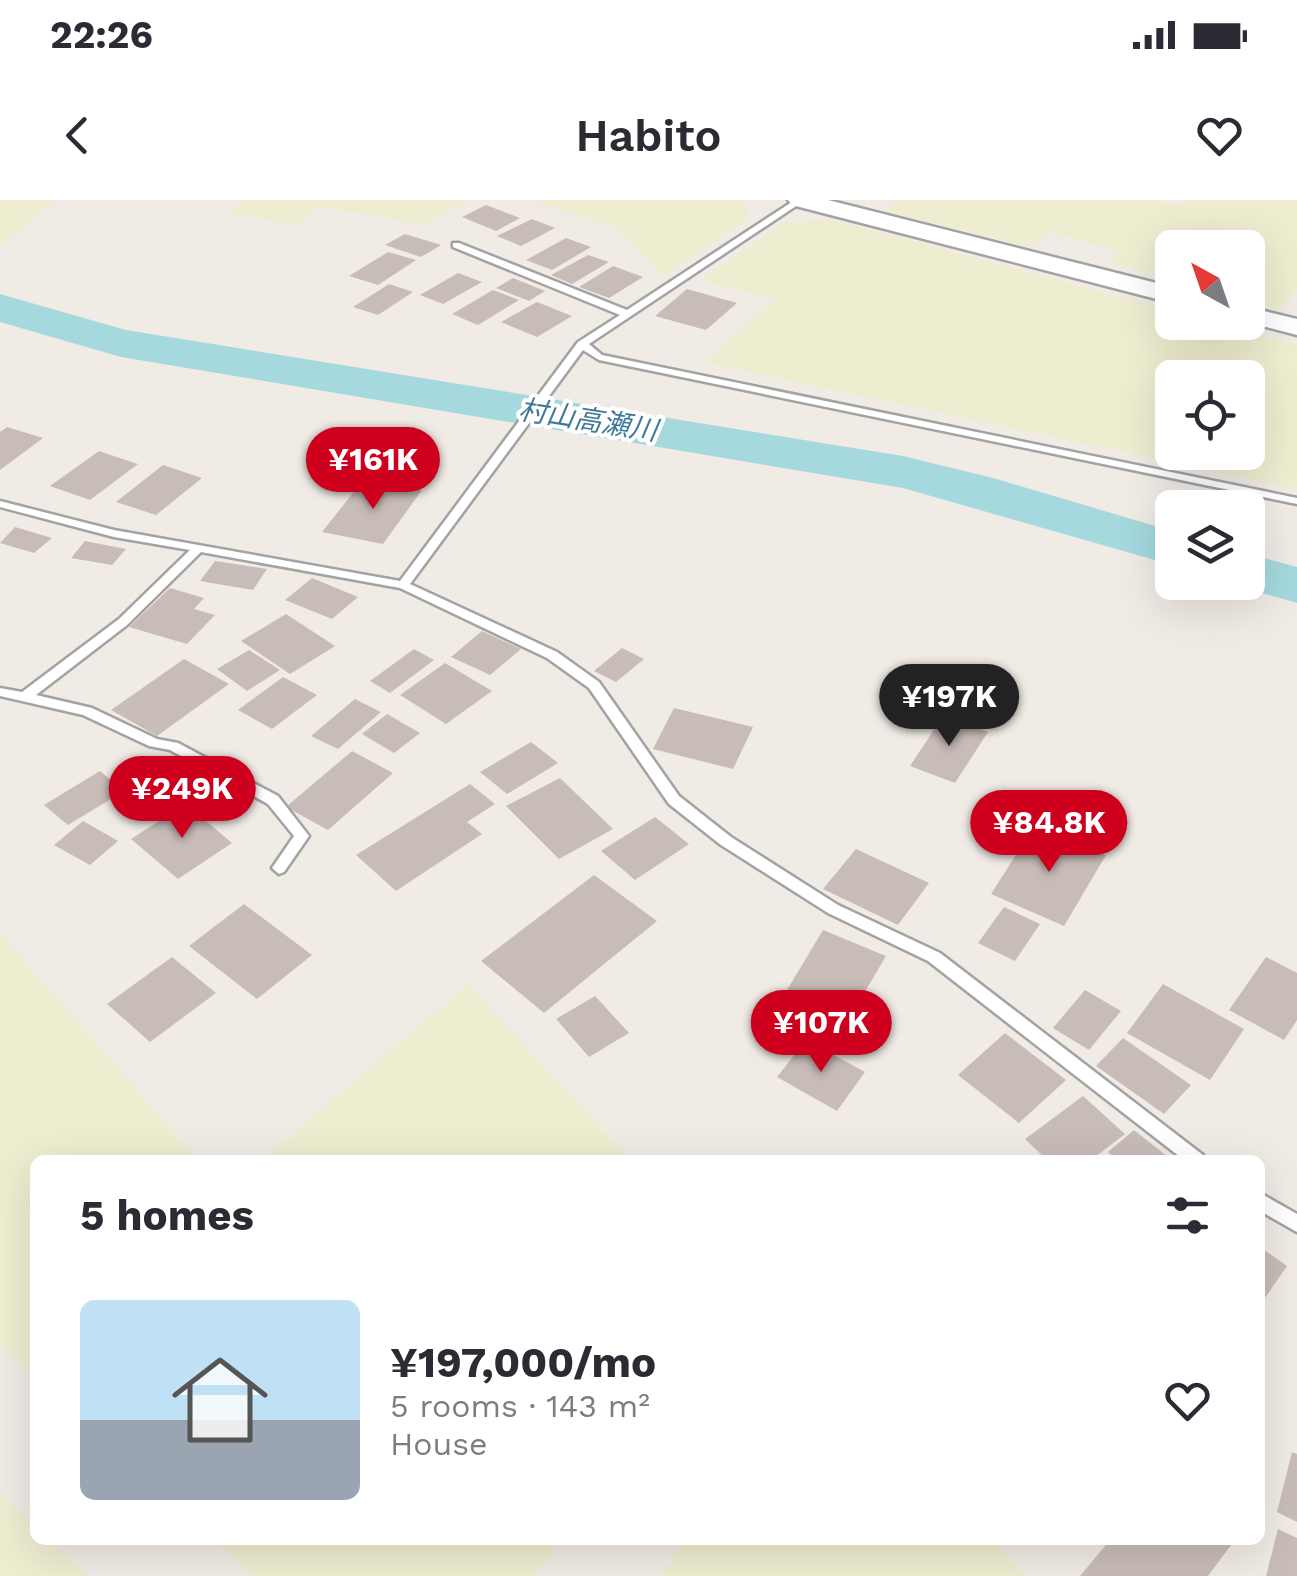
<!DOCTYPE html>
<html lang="en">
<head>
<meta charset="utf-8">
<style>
  :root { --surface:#fff; --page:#f7f7f7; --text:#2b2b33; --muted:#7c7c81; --line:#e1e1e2; --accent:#ce001e }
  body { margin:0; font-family:"Work Sans","Noto Sans JP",sans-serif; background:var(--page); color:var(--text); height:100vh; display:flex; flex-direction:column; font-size:38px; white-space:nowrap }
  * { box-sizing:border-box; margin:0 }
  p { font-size:32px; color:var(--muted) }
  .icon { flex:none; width:55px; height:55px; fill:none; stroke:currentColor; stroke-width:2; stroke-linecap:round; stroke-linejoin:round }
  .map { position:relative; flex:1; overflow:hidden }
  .side { position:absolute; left:30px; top:955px; width:1235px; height:390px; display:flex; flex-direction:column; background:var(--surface); border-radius:15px; box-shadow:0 10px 40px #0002 }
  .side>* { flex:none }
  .needle { width:65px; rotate:320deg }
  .controls { position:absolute; left:1155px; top:30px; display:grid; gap:20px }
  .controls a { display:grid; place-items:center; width:110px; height:110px; border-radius:15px; background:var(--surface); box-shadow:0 10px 40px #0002; font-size:50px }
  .price { position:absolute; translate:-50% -85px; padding:0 22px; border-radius:35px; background:var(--accent); color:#fff; font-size:32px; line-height:65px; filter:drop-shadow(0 2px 5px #0008) }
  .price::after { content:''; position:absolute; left:50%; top:60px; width:30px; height:22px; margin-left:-15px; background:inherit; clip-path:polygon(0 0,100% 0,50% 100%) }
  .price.selected { background:#222; color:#fff }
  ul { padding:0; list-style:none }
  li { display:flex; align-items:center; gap:30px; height:250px; padding:0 50px }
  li+li { border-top:2px solid var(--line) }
  li span { display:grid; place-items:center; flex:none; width:280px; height:200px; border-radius:15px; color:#555 }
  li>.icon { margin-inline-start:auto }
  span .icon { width:120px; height:120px; fill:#fffc; stroke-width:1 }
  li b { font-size:42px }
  h2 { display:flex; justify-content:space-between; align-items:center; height:120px; padding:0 50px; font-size:42px }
  .status { display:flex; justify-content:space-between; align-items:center; height:70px; padding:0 50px; background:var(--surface); direction:ltr }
  .status svg { height:28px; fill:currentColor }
  header { display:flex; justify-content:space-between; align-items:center; height:130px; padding:0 50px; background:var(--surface); font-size:45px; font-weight:600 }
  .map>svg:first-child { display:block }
</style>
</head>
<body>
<div class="status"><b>22:26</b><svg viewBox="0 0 49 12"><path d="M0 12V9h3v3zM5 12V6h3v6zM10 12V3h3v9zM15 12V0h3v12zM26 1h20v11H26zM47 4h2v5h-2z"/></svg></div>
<header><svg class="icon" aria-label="back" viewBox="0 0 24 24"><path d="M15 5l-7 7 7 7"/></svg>Habito<svg class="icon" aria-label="heart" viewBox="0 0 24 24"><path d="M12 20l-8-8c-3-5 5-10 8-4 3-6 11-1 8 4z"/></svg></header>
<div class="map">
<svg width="1297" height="1376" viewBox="0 0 1297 1376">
  <rect width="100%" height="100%" fill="#f0ebe5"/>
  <path fill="#efedd0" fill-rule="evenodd" d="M 0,0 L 56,0 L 0,46 Z
    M 246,0 L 472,0 L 422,25 L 319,6 L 296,25 L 227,13 Z
    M 531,0 L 746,0 L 748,18 L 663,77 L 619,29 Z
    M 899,0 L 1153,0 L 1178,6 L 1185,0 L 1297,0 L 1297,88 L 1280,110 L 1248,101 L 1248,48 L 1172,48 L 1172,80 L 1111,63 L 1120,51 L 1050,32 L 1031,47 L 884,11 Z
    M 829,19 L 1172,111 L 1172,122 L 1214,123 L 1297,145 L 1297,289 L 704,162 L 777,99 L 700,80 L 784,23 ZM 1172,178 L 1248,178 L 1248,252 L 1172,252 Z
    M 0,734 L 198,960 L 35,960 L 35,1178 L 0,1146 Z
    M 468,785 L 631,960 L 262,960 Z
    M 0,1293 L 35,1326 L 35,1340 L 50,1340 L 88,1376 L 0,1376 Z
    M 215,1340 L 562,1340 L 535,1376 L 255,1376 Z
    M 686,1340 L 995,1340 L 1025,1376 L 661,1376 Z"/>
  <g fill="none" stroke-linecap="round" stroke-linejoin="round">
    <path fill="#a5d9de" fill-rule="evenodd" d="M 0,94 L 126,130 L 903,256 L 993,278 L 1172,331 L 1172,365 L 903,288 L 121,157 L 0,122 Z
      M 1248,354 L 1297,367 L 1297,403 L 1228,383 L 1248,382 Z"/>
  </g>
  <path fill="#c8bcb8" d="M 486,5 L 520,18 L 496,31 L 462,17 Z
    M 532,19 L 555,28 L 521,46 L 497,36 Z
    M 405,34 L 441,45 L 421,57 L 385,45 Z
    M 566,38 L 591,47 L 552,70 L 526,60 Z
    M 388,52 L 416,60 L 378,85 L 349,76 Z
    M 588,55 L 609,62 L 572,84 L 551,75 Z
    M 613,66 L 643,77 L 609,98 L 579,87 Z
    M 458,73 L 482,82 L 443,104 L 420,95 Z
    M 513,78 L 545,91 L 529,101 L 496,88 Z
    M 389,84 L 413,92 L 378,115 L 353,107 Z
    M 687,89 L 737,103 L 706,130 L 655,116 Z
    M 493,90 L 519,100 L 478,125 L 452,114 Z
    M 537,102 L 572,116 L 537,137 L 501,122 Z
    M 7,227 L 43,238 L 0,270 L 0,232 Z
    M 99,251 L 138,264 L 90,300 L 50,286 Z
    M 163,265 L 202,278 L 156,315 L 116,302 Z
    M 364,279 L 422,290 L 383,344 L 322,332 Z
    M 15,327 L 52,338 L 34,353 L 0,343 Z
    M 85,341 L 126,349 L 112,365 L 71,358 Z
    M 215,361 L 267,369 L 253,390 L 200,381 Z
    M 312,378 L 358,397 L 332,419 L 285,400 Z
    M 170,388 L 204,398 L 194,409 L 215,415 L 187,444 L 129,427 Z
    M 286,414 L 335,446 L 290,474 L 241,441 Z
    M 482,431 L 521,449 L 490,475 L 451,457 Z
    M 622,448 L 644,459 L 616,482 L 594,471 Z
    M 414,449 L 434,460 L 390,493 L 370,481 Z
    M 249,450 L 280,470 L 247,491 L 217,469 Z
    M 184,459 L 229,484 L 157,536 L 111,510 Z
    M 445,463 L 492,491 L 446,524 L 400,495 Z
    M 283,477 L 317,495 L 272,529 L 238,510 Z
    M 355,499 L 381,512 L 338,549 L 311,536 Z
    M 674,508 L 753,527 L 733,569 L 653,549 Z
    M 387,514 L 420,533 L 394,553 L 362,534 Z
    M 943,516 L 988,532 L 955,583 L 910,566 Z
    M 531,542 L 558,563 L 507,594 L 480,572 Z
    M 352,551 L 393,573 L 328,630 L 286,607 Z
    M 100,571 L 124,591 L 68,625 L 44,605 Z
    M 560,578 L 613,629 L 559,659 L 506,606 Z
    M 470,584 L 495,604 L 467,622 L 482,634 L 396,691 L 356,655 Z
    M 186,604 L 232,643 L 178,679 L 131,639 Z
    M 655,617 L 689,644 L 635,680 L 601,651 Z
    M 83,621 L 118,641 L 90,665 L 54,645 Z
    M 1035,625 L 1106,655 L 1064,726 L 991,694 Z
    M 856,649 L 929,683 L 898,725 L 823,689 Z
    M 594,675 L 657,721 L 544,813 L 481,761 Z
    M 244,704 L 312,755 L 257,799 L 189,746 Z
    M 1004,707 L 1040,724 L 1015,761 L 978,743 Z
    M 823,730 L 886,756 L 847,822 L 784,795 Z
    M 172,757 L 216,793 L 150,842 L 107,804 Z
    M 1266,757 L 1297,773 L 1297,820 L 1284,840 L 1229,810 Z
    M 1163,784 L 1244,829 L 1210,880 L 1127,833 Z
    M 1085,790 L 1121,811 L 1089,850 L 1053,828 Z
    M 595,796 L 629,833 L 589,857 L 556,819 Z
    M 1005,833 L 1066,880 L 1019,923 L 958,875 Z
    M 1123,838 L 1191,885 L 1164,914 L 1096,866 Z
    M 806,840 L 865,872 L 837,911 L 777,877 Z
    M 1083,896 L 1125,934 L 1091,960 L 1047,960 L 1025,939 Z
    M 1134,930 L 1172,960 L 1117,960 L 1108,952 Z
    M 1260,1047 L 1287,1066 L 1260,1105 Z
    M 1292,1252 L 1297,1254 L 1297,1322 L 1277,1312 Z
    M 1278,1329 L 1297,1338 L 1297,1376 L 1266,1376 Z
    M 1110,1340 L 1226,1340 L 1231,1345 L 1208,1376 L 1080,1376 Z"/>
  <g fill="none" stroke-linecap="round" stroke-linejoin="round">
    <g stroke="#a3a3a3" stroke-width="5">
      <path id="service" d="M 795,0 L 805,0 L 589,144 L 602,155 L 1297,298 L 1297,304 L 599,160 L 583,150 L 410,384 L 557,452 L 599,482 L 679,596 L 731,637 L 838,705 L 940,753 L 1203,955 L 1206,960 L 1184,960 L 928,761 L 828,713 L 721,645 L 669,604 L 589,488 L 547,458 L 400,388 L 201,352 L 127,425 L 36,495 L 92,508 L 157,539 L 178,543 L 278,596 L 309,636 L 284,672 L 279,674 L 272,668 L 294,636 L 268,604 L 170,550 L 149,546 L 83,515 L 0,496 L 0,488 L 22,492 L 119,419 L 190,350 L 114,337 L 0,307 L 0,301 L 114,330 L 400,381 L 578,142 L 620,115 L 453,47 L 453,43 L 459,43 L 627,110 Z
        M 1260,993 L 1297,1014 L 1297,1032 L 1260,1011 Z"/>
    </g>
    <g stroke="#a3a3a3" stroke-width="5">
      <path id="tertiary" d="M 788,0 L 828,0 L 1172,87 L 1172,103 L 792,5 Z
        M 1248,107 L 1297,119 L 1297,135 L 1247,122 Z"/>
    </g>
    <use href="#service" fill="#fff" fill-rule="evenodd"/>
    <use href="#tertiary" fill="#fff" fill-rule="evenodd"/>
  </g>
  <g text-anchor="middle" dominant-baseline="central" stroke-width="8" stroke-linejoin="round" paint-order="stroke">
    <g font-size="28" font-style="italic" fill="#417a98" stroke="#fff">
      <text transform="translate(588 220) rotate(9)">村山高瀬川</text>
    </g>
  </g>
</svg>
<div class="controls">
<a><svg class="needle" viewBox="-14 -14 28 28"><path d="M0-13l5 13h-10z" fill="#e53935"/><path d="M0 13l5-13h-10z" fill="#7c7c81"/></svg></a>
<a><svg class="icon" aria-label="locate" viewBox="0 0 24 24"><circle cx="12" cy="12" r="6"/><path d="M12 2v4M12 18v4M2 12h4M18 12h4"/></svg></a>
<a><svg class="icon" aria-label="layers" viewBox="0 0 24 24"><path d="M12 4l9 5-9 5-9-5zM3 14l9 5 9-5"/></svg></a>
</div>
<b class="price" style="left:373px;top:312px">¥161K</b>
<b class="price selected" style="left:949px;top:549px">¥197K</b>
<b class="price" style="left:182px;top:641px">¥249K</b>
<b class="price" style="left:1049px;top:675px">¥84.8K</b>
<b class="price" style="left:821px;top:875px">¥107K</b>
<section class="side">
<h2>5 homes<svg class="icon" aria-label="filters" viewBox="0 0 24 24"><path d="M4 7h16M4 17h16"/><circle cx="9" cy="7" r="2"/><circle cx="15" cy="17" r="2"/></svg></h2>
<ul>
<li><span style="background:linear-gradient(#bfe0f5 60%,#9aa5b1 0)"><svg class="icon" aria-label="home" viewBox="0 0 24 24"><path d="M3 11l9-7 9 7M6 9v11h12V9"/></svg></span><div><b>¥197,000/mo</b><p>5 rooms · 143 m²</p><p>House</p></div><svg class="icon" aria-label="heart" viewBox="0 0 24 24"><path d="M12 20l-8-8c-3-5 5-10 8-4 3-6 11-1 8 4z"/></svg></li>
</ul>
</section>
</div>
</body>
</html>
